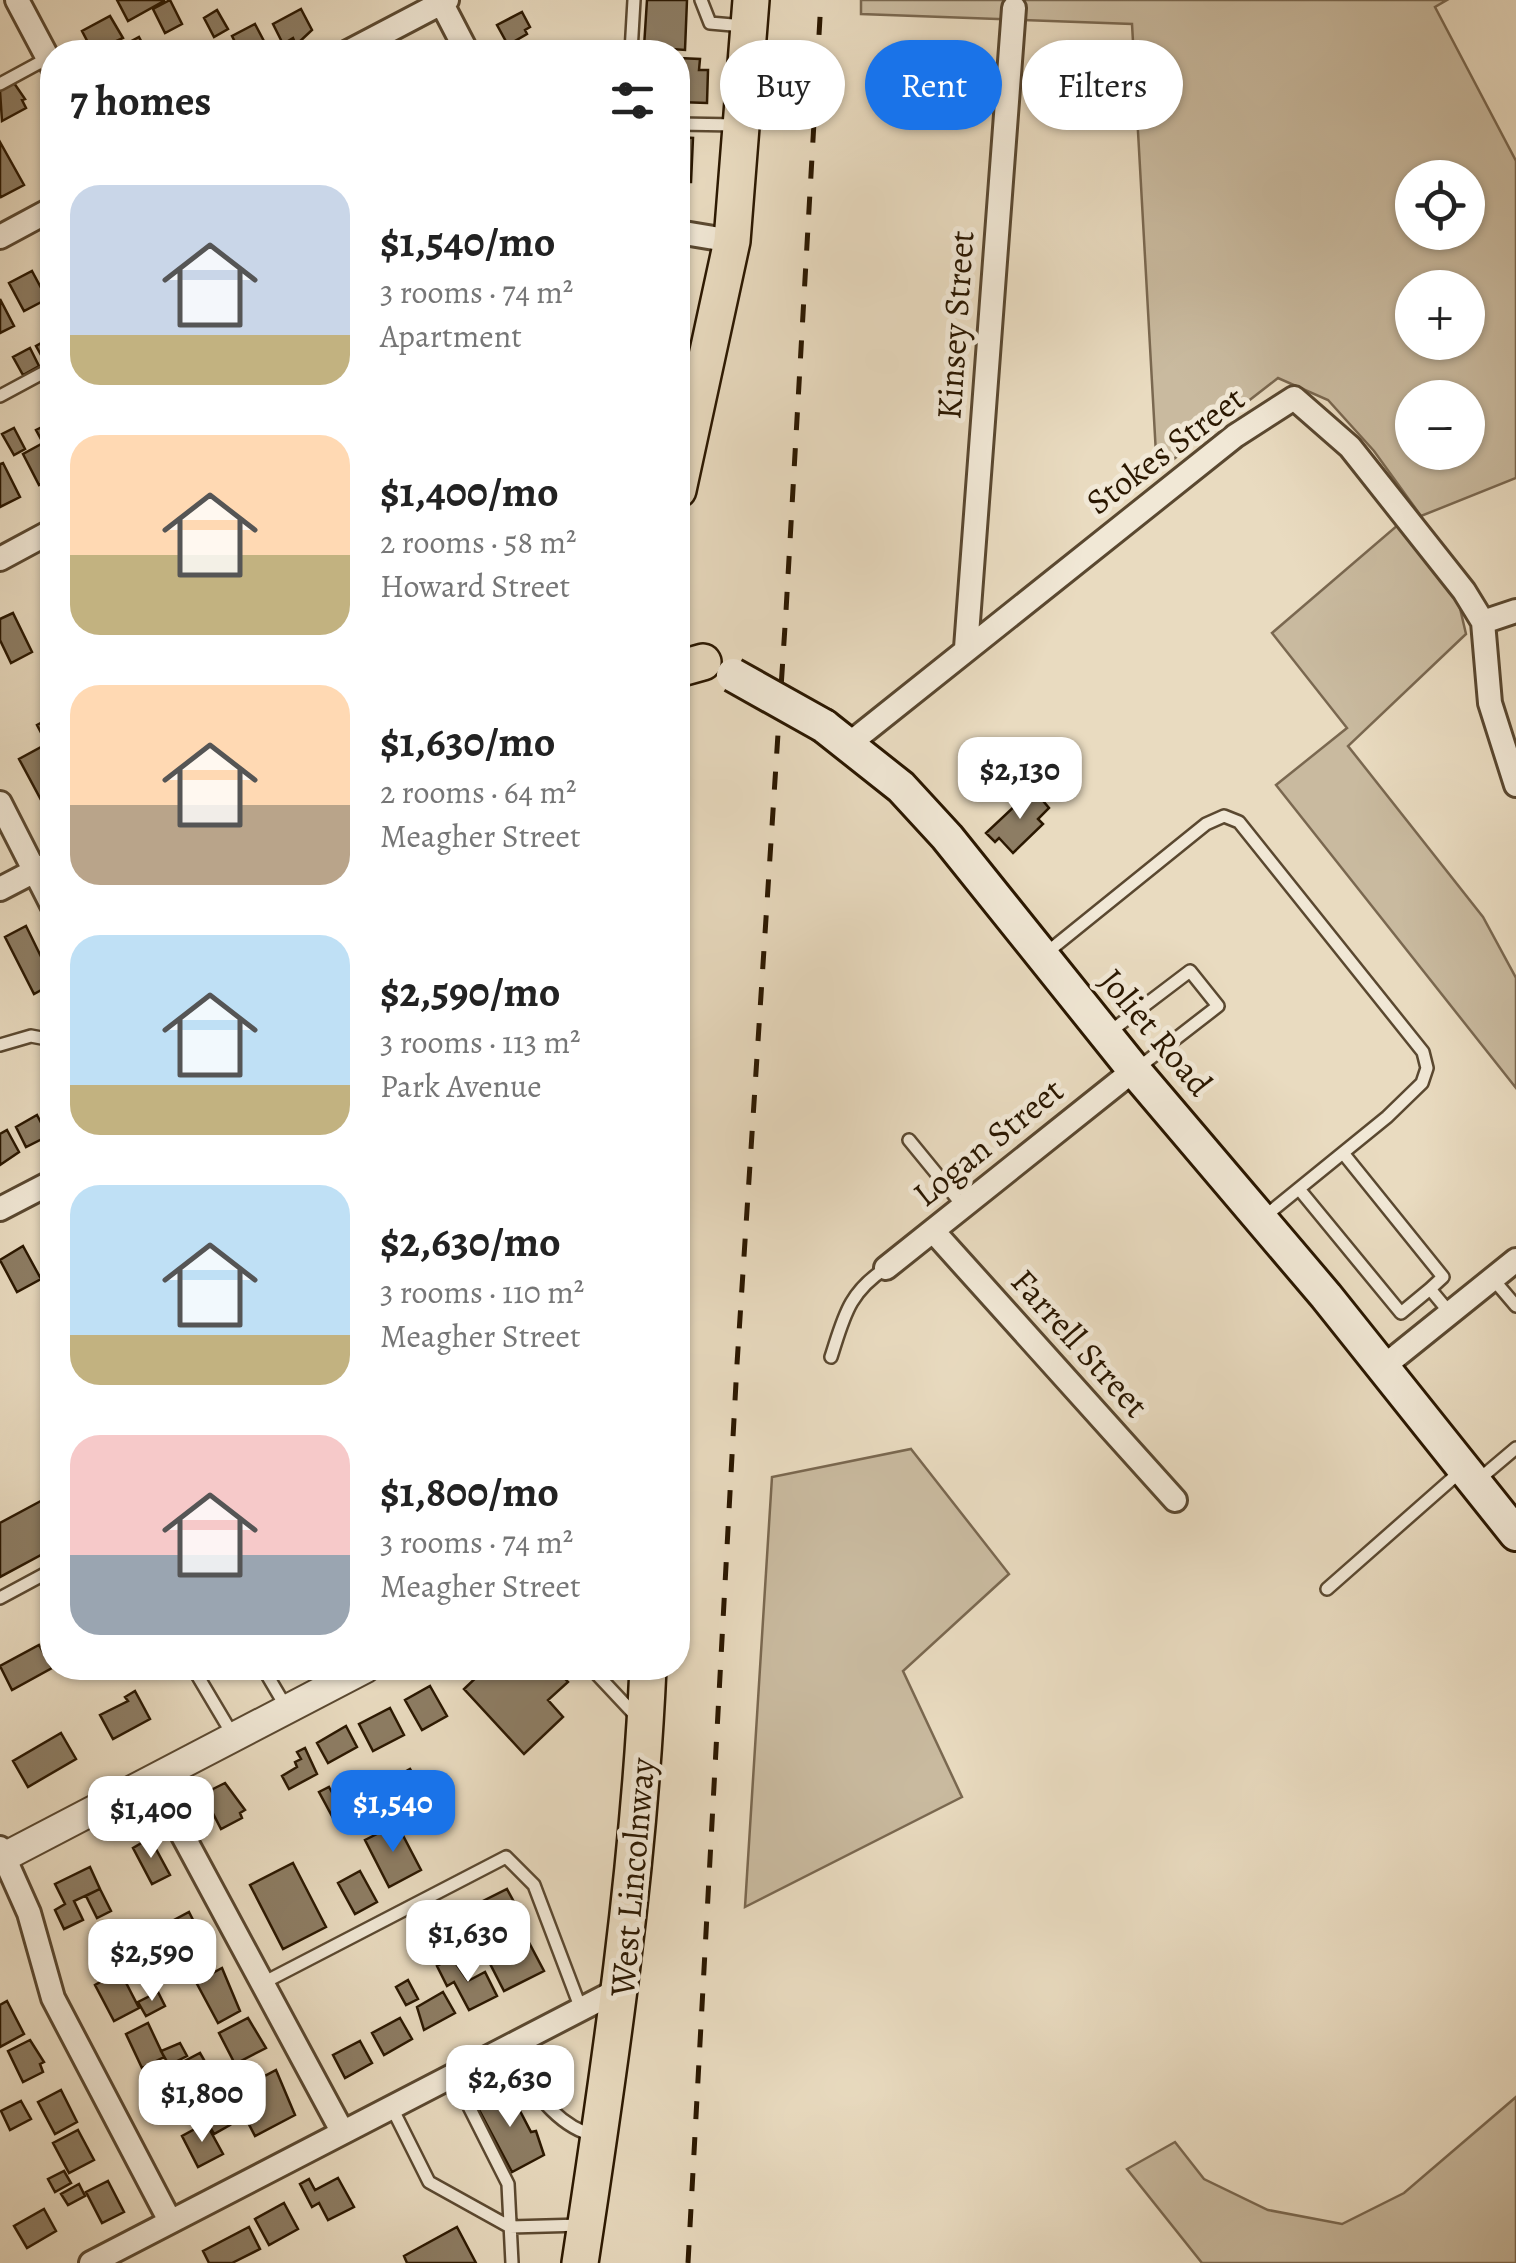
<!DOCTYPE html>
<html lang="en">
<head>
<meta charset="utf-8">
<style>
  :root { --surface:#fff; --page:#f6f6f6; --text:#222; --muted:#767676; --accent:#1a73e8 }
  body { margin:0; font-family:Alegreya,serif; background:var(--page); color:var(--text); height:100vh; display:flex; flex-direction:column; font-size:38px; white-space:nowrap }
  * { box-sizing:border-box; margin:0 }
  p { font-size:32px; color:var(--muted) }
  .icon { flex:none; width:55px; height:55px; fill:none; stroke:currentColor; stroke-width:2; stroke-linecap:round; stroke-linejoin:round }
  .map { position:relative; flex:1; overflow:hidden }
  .side { position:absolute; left:40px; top:40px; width:650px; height:1640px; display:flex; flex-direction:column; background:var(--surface); border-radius:40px; box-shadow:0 2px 8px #0004 }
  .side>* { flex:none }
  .banner { position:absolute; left:720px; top:40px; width:645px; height:90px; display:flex; gap:20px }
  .fabs { position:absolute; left:1395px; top:160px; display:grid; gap:20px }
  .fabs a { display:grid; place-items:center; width:90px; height:90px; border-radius:50%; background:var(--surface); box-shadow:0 2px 8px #0004; font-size:50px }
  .price { position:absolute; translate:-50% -85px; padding:0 22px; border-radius:20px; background:#fff; color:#222; font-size:32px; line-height:65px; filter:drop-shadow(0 2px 5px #0008) }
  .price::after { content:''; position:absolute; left:50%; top:60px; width:30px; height:22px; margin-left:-15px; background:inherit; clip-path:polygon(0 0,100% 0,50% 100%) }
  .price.current { background:var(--accent); color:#fff }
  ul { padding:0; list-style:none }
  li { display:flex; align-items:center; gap:30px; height:250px; padding:0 30px }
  li span { display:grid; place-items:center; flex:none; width:280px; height:200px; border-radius:30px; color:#555 }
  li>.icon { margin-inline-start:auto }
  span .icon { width:120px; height:120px; fill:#fffc; stroke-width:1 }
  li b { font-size:42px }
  h2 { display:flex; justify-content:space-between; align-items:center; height:120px; padding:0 30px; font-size:42px }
  .chip { padding:0 35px; border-radius:45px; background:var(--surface); box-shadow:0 2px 8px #0004; font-size:35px; line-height:90px }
  .chip.current { background:var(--accent); color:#fff }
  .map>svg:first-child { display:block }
</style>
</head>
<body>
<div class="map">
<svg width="1516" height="2263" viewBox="0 0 1516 2263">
  <rect width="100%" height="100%" fill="#e9dbc0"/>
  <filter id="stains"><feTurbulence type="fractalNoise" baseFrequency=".002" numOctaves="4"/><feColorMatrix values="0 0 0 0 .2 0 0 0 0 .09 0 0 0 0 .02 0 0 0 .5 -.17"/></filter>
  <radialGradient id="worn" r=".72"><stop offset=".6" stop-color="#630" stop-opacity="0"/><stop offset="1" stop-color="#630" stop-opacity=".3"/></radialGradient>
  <path fill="#c9ba9f" stroke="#7a6850" stroke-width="2.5" fill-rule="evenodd" d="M 861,0 L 1447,0 L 1435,7 L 1516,161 L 1516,478 L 1421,516 L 1374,451 L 1328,400 L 1278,378 L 1157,472 L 1132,24 L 861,14 ZM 1412,178 L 1468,178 L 1468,232 L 1412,232 ZM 1412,288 L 1468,288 L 1468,342 L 1412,342 ZM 1412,398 L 1468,398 L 1468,452 L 1412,452 Z
    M 1399,524 L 1459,604 L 1466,634 L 1348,746 L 1483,917 L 1516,978 L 1516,1088 L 1276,785 L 1347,728 L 1272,633 Z
    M 911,1449 L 1009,1574 L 903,1671 L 962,1797 L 745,1907 L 772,1477 Z
    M 1516,2097 L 1516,2263 L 1202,2263 L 1127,2169 L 1175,2142 L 1204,2179 L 1268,2210 L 1342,2224 L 1404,2193 Z"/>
  <path fill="#8d7d64" stroke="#2a1700" stroke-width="2.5" d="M 117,0 L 163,0 L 164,1 L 128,21 Z
    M 170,0 L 182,24 L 165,33 L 153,9 Z
    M 647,0 L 687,0 L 685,50 L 644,47 Z
    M 301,9 L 312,30 L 296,45 L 293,38 L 283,44 L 273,24 Z
    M 217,10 L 228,29 L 214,37 L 204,18 Z
    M 522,12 L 530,27 L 525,30 L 527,34 L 508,45 L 497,25 Z
    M 110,16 L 123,38 L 93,52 L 82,31 Z
    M 255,24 L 266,45 L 252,52 L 240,52 L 232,36 Z
    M 139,37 L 147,52 L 111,52 Z
    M 678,58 L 700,59 L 699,70 L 708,70 L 707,103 L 678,102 Z
    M 14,83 L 25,99 L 22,100 L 26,108 L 2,121 L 0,91 Z
    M 678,137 L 693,138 L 691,182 L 678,182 Z
    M 0,142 L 24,185 L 1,197 L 0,195 Z
    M 32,271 L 47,299 L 24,311 L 9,283 Z
    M 0,299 L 14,326 L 0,333 Z
    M 52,337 L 52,360 L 46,364 L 36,346 Z
    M 30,348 L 39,366 L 23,375 L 13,357 Z
    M 50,423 L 52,478 L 39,485 L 23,454 L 43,443 L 36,430 Z
    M 14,428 L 25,449 L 14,455 L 2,434 Z
    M 3,463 L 20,497 L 0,507 L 0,464 Z
    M 13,613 L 32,652 L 11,663 L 0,640 L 0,619 Z
    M 52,717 L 52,746 L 49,748 L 37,725 Z
    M 43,746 L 52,763 L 52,808 L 47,811 L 19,759 Z
    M 1033,789 L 1049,808 L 1038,819 L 1043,824 L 1013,853 L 999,838 L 995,842 L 986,833 Z
    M 26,926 L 52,979 L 52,984 L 34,994 L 5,937 Z
    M 37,1115 L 48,1136 L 26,1147 L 16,1127 Z
    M 7,1130 L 19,1152 L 0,1165 L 0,1134 Z
    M 23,1246 L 41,1279 L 17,1292 L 0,1260 Z
    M 52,1495 L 52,1549 L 0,1577 L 0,1523 Z
    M 39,1645 L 52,1668 L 12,1690 L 0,1666 Z
    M 486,1668 L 555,1668 L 568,1682 L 548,1700 L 563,1717 L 524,1754 L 464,1689 Z
    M 430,1686 L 447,1716 L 422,1730 L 405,1700 Z
    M 135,1691 L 150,1719 L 113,1739 L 100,1715 L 128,1701 L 125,1697 Z
    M 390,1708 L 404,1735 L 373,1751 L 359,1724 Z
    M 346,1726 L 357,1747 L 328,1763 L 317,1743 Z
    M 61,1733 L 76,1759 L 28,1787 L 13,1761 Z
    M 305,1748 L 317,1774 L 289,1789 L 282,1776 L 297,1767 L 295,1762 L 301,1759 L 297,1752 Z
    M 410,1769 L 424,1793 L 401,1807 L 387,1782 Z
    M 225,1783 L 245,1810 L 240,1813 L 242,1818 L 221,1829 L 203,1794 Z
    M 329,1787 L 343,1812 L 333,1818 L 319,1792 Z
    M 397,1824 L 421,1870 L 389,1887 L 365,1840 Z
    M 150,1838 L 170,1875 L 152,1884 L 133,1848 Z
    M 293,1863 L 326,1927 L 283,1949 L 250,1885 Z
    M 90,1867 L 100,1889 L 74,1901 L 83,1920 L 64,1929 L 55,1910 L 65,1904 L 55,1884 Z
    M 360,1871 L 377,1902 L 355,1914 L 338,1883 Z
    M 100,1889 L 111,1911 L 97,1918 L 86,1896 Z
    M 507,1889 L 520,1913 L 515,1916 L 544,1971 L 504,1991 L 463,1911 Z
    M 189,1912 L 212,1957 L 190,1968 L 175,1939 L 167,1944 L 159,1928 Z
    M 452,1958 L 468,1981 L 485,1972 L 497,1996 L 469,2010 L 454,1982 L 447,1986 L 437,1966 Z
    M 222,1968 L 240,2011 L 218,2023 L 196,1982 Z
    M 120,1971 L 139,2008 L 114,2021 L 95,1985 Z
    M 408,1980 L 418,1999 L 406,2005 L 396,1987 Z
    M 158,1992 L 165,2006 L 146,2016 L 138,2002 Z
    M 443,1992 L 455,2013 L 424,2030 L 417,2007 Z
    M 7,2001 L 24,2034 L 0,2047 L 0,2005 Z
    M 248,2018 L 266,2048 L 235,2064 L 219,2033 Z
    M 400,2018 L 412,2039 L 384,2055 L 372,2033 Z
    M 148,2023 L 164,2057 L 142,2068 L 126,2034 Z
    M 30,2040 L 44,2062 L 40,2064 L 43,2072 L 23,2082 L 8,2051 Z
    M 360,2041 L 372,2063 L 345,2078 L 333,2055 Z
    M 180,2043 L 187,2056 L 169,2065 L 161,2051 Z
    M 200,2053 L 211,2072 L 191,2084 L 179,2064 Z
    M 241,2062 L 247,2075 L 229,2084 L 223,2071 Z
    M 276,2070 L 295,2115 L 255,2136 L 244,2115 L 260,2106 L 248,2085 Z
    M 177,2078 L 195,2112 L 174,2123 L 153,2090 Z
    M 508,2087 L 515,2102 L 519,2100 L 522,2105 L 518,2107 L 531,2132 L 536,2131 L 544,2155 L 512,2172 L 476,2104 Z
    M 61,2090 L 77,2122 L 55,2134 L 38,2102 Z
    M 21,2101 L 31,2119 L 10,2130 L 1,2111 Z
    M 219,2106 L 230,2125 L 214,2134 L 203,2115 Z
    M 206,2123 L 223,2154 L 198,2167 L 182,2136 Z
    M 78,2130 L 94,2160 L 69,2173 L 53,2143 Z
    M 64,2171 L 71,2183 L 55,2192 L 48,2179 Z
    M 338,2178 L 354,2207 L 328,2220 L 319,2203 L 312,2207 L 300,2184 L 309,2179 L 315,2190 Z
    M 108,2181 L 124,2212 L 102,2223 L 86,2192 Z
    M 79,2184 L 85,2196 L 68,2205 L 61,2194 Z
    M 284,2203 L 298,2229 L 269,2245 L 255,2219 Z
    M 44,2209 L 56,2231 L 27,2248 L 14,2226 Z
    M 249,2227 L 260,2249 L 232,2263 L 209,2263 L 203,2251 Z
    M 457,2227 L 476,2263 L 407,2263 L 404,2256 Z"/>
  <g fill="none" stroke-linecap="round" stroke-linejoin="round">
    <g stroke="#5a4830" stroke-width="16">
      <path id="service" d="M 701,0 L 710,23 L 744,26
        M 631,52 L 634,0
        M 0,84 L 48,58
        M 678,124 L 737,125
        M 0,396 L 52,368
        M 1045,954 L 1206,824 L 1224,816 L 1239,822 L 1423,1052 L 1427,1068 L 1422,1083 L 1387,1117 L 1264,1217
        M 1107,1034 L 1190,971 L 1218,1006 L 1138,1068
        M 0,1045 L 31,1036 L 52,1040
        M 909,1140 L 963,1206
        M 1343,1153 L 1443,1277 L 1430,1289 L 1450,1313
        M 1299,1189 L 1401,1313 L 1430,1289
        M 1493,1279 L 1516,1306
        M 831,1357 C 844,1317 848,1293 886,1268
        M 1477,1481 L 1516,1448
        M 1327,1589 L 1461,1471
        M 0,1598 L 52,1570
        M 193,1668 L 234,1737
        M 263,1668 L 286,1707
        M 591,1668 L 636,1716
        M 263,1983 L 506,1857 L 534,1885 L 581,2009
        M 504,2048 C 530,2082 552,2126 596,2136
        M 453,2075 L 508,2184 L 512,2263
        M 391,2106 L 429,2182 L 510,2227 L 582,2225"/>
    </g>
    <g stroke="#5a4830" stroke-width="28">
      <path id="minor" d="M 17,0 L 52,66
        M 440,0 L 467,52
        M 348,52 L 447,0
        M 678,232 L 732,241
        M 0,237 L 52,209
        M 0,559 L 52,531
        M 1483,622 L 1516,611
        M 966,648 L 1014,8
        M 849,744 L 1235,436 L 1294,398 L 1350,447 L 1464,591 L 1483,622 L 1490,703 L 1516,785
        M 0,803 L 52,905
        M 0,889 L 52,862
        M 0,1209 L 52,1182
        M 934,1232 L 1175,1500
        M 886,1268 L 1134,1070
        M 1383,1367 L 1516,1260
        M 153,1780 L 342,2131
        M 0,1848 L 29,1913 L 53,1998 L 170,2221
        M 91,2263 L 622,1988"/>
    </g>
    <g stroke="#5a4830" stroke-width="32">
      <path id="tertiary" d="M 0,1859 L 366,1668"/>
    </g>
    <g stroke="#2a1700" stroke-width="38">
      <path id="secondary" d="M 824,726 L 901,787 L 947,837 L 1134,1070 L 1326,1296 L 1516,1534"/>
    </g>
    <g stroke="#2a1700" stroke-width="40">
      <path id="primary" d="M 678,490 L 732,241 L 751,0
        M 678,669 L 703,662
        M 580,2263 C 610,2065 639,1868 648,1668"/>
    </g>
    <use href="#service" stroke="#f1e8d6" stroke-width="11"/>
    <use href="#minor" stroke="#f1e8d6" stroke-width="22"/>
    <use href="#tertiary" stroke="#f1e8d6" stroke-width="28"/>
    <use href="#secondary" stroke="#f1e8d6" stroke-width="32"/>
    <use href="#primary" stroke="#e9dbc0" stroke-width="35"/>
    <path stroke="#2a1700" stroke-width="5" stroke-dasharray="18 18" stroke-linecap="butt" d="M 688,2263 L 737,1364 L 786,611 L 821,0"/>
    <g stroke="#2a1700" stroke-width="38" stroke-linecap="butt">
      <path id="secondary-bridge" d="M 733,675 L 824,726"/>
    </g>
    <use href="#secondary-bridge" stroke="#f1e8d6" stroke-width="32"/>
  </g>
  <g text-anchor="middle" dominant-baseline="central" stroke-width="10" stroke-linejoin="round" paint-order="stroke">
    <g font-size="35" fill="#2a1700" stroke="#f1e8d6">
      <text transform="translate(955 325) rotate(-86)">Kinsey Street</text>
      <text transform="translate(1165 450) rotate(-37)">Stokes Street</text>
      <text transform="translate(1156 1032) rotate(50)">Joliet Road</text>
      <text transform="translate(988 1142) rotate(-39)">Logan Street</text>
      <text transform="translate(1080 1343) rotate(48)">Farrell Street</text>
      <text transform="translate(632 1877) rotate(-85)">West Lincolnway</text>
    </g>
  </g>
  <rect width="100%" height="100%" filter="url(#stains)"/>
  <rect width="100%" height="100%" fill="url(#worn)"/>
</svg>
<div class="fabs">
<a><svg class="icon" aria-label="locate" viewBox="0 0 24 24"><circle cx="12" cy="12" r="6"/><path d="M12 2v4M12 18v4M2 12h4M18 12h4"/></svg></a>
<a>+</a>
<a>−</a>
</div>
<b class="price" style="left:1020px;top:822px">$2,130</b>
<b class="price current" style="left:393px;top:1855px">$1,540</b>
<b class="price" style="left:151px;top:1861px">$1,400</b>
<b class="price" style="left:468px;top:1985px">$1,630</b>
<b class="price" style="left:152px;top:2004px">$2,590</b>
<b class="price" style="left:510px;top:2130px">$2,630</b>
<b class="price" style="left:202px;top:2145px">$1,800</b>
<div class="banner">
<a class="chip">Buy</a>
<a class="chip current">Rent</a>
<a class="chip">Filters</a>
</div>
<section class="side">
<h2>7 homes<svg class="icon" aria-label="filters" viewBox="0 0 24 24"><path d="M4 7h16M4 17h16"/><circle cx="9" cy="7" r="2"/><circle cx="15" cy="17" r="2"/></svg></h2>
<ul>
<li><span style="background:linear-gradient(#c9d6e8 75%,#c2b280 0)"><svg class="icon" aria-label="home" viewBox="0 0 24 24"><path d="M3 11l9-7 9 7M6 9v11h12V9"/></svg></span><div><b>$1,540/mo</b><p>3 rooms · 74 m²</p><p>Apartment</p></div></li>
<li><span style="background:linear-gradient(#ffd9b3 60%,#c2b280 0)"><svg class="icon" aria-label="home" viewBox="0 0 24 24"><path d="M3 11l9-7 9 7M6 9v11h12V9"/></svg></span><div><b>$1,400/mo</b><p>2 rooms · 58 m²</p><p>Howard Street</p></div></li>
<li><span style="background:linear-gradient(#ffd9b3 60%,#b9a48a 0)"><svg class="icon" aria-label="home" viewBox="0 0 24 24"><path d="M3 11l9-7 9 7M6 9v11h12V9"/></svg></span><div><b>$1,630/mo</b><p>2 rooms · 64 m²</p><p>Meagher Street</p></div></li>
<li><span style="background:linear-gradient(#bfe0f5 75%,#c2b280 0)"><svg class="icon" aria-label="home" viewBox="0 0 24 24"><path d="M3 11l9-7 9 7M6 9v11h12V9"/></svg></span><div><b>$2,590/mo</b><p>3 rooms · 113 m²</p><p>Park Avenue</p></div></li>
<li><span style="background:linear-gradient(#bfe0f5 75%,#c2b280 0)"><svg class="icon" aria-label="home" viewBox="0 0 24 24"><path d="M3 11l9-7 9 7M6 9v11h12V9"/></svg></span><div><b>$2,630/mo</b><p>3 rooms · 110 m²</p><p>Meagher Street</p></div></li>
<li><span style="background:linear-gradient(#f6c9c9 60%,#9aa5b1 0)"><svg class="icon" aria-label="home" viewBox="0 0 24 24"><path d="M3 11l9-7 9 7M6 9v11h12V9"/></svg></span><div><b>$1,800/mo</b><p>3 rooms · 74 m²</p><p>Meagher Street</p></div></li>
</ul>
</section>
</div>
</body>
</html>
